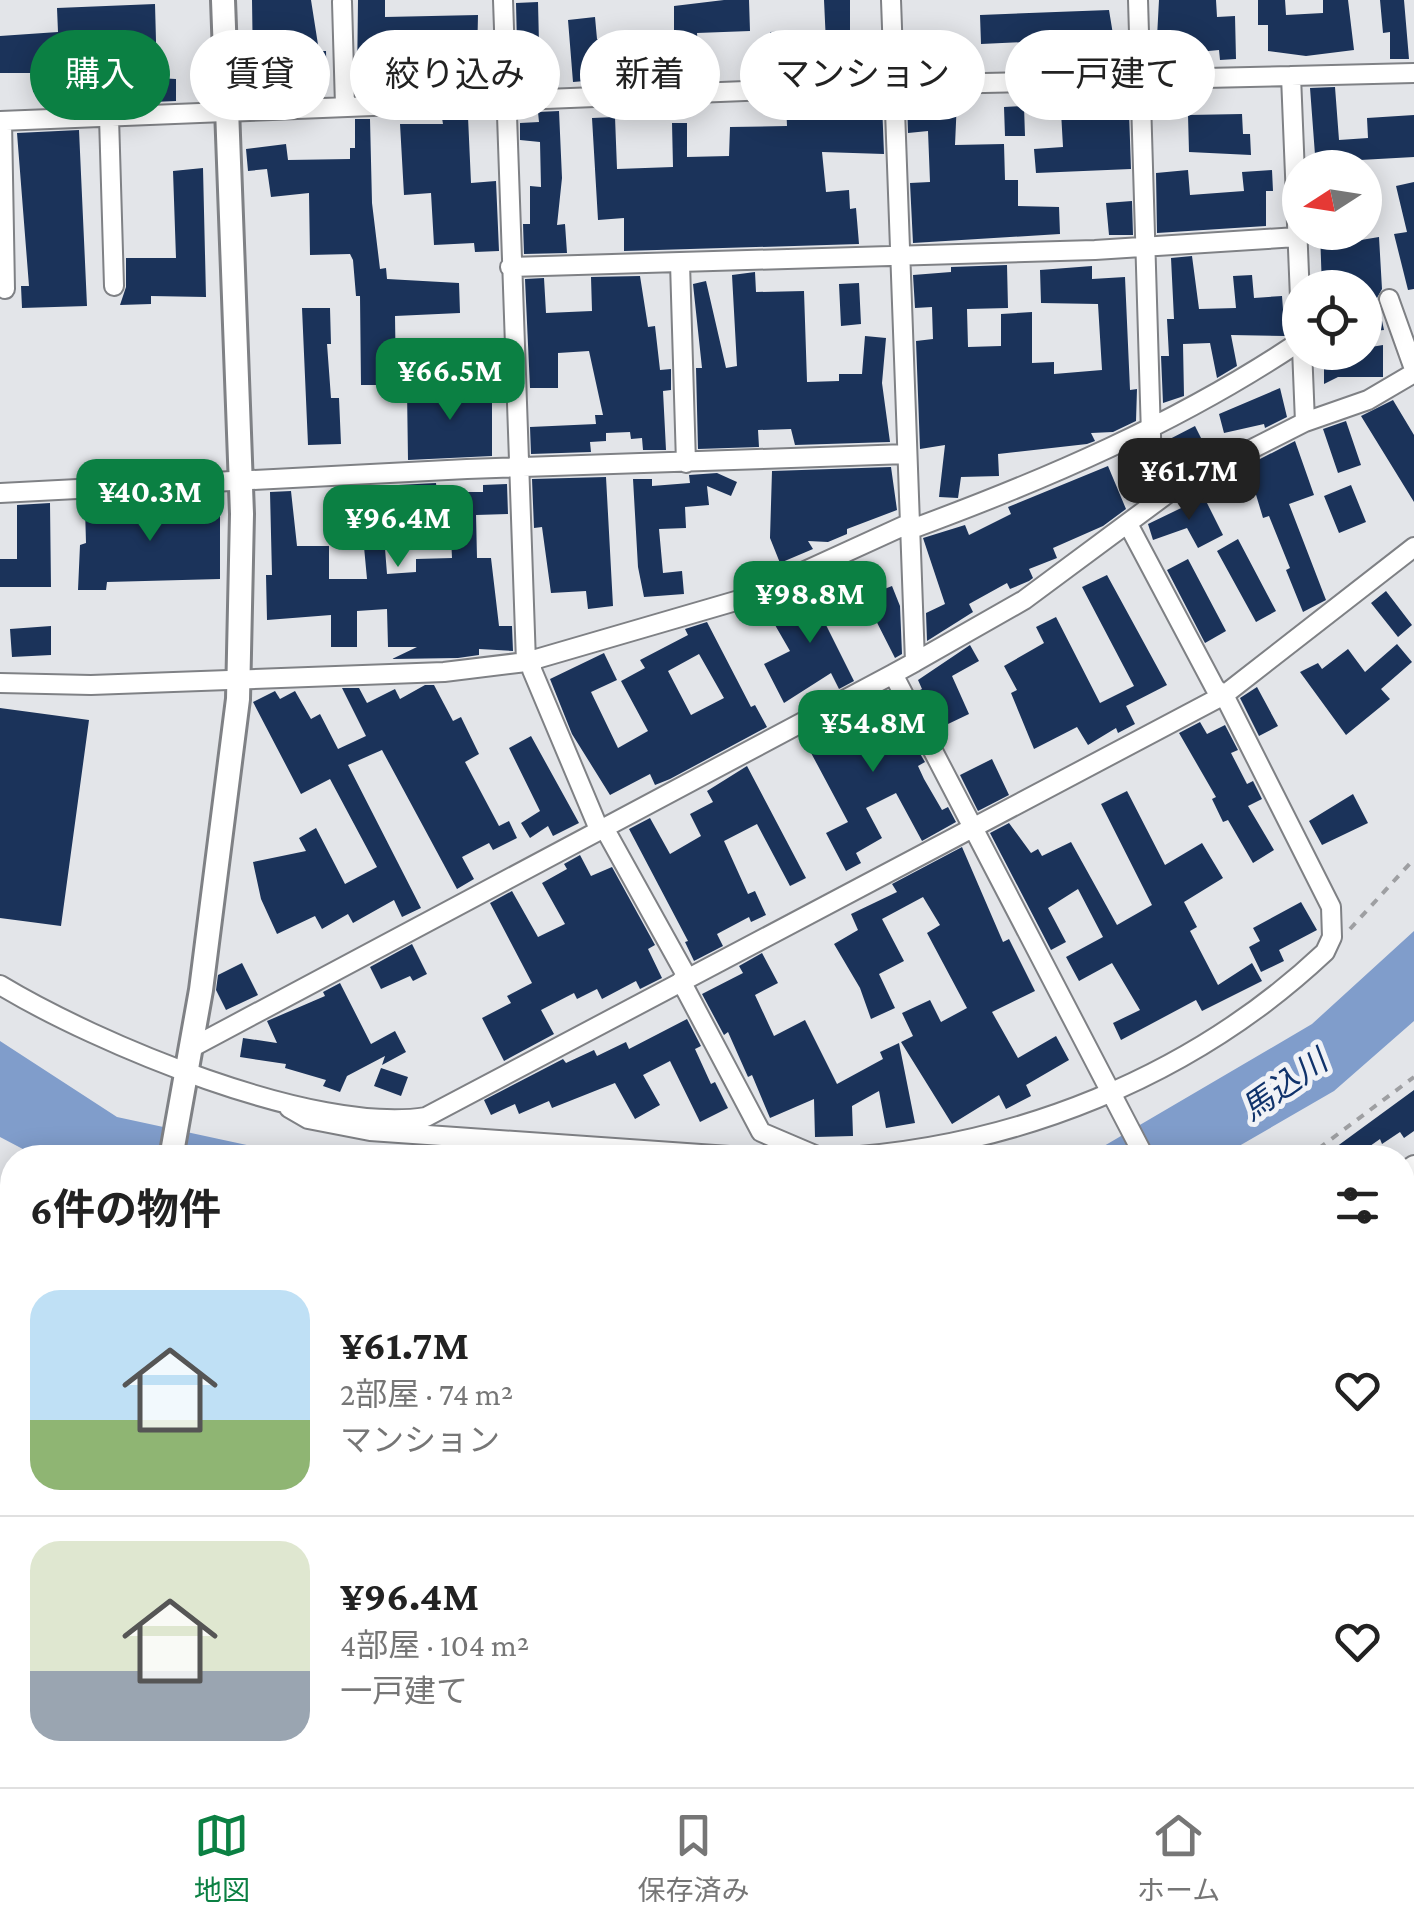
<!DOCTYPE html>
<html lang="ja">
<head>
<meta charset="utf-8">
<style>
  :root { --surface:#fff; --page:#f6f6f6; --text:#222; --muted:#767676; --line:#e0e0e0; --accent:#0b8043 }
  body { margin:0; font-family:"Crimson Pro","Noto Sans JP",serif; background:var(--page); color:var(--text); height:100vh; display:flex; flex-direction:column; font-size:38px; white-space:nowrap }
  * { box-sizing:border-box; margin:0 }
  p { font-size:32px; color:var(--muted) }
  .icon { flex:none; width:55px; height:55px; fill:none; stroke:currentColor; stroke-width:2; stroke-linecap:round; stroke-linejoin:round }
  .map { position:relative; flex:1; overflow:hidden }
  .sheet { position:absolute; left:0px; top:1145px; width:1415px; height:642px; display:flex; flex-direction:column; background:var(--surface); border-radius:40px 40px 0 0; box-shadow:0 5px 25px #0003 }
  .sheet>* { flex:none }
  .guide { position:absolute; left:30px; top:30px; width:1355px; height:90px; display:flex; gap:20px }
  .needle { width:65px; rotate:258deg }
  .controls { position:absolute; left:1282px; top:150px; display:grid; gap:20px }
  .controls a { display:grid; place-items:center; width:100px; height:100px; border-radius:50%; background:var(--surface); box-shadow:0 5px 25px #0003; font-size:50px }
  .price { position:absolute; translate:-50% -85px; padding:0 22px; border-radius:20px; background:var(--accent); color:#fff; font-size:32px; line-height:65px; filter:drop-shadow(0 2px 5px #0008) }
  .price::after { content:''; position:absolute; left:50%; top:60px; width:30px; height:22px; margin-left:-15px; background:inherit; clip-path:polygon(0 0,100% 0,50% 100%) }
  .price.selected { background:#222; color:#fff }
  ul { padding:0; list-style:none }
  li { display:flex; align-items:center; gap:30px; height:250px; padding:0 30px }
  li+li { border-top:2px solid var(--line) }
  li span { display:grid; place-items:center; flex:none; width:280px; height:200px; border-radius:30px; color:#555 }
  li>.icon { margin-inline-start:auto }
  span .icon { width:120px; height:120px; fill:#fffc; stroke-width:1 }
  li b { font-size:42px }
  h2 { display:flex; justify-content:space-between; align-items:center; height:120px; padding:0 30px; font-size:42px }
  .pill { padding:0 35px; border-radius:45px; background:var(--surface); box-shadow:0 5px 25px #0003; font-size:35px; line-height:90px }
  .pill.selected { background:var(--accent); color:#fff }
  .menu { display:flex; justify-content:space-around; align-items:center; height:140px; border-top:2px solid var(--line); background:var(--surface); font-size:28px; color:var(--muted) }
  .menu a { display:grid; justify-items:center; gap:5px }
  .menu .selected { color:var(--accent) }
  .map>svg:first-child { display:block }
</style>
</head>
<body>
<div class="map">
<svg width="1414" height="1787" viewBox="0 0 1414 1787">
  <rect width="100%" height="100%" fill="#e3e5e9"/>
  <path fill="#809dcb" d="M 1414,931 L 1414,1021 L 1334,1091 L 1220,1157 L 1072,1158 L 1092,1153 L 1312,1024 Z
    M 0,1041 L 117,1117 L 303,1157 L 38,1157 L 0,1137 Z"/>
  <path fill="#1b335a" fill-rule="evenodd" d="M 252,0 L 311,0 L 319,51 L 326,51 L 327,89 L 260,96 L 260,67 L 253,68 Z
    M 358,0 L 385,0 L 385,17 L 478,15 L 477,59 L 444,61 L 446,88 L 430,89 L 428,63 L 389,65 L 390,80 L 357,81 Z
    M 724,0 L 749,0 L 750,31 L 697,33 L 700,75 L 674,77 L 674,6 Z
    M 824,0 L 850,0 L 850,74 L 820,74 L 820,67 L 771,69 L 770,32 L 792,31 L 793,43 L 826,43 Z
    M 1159,0 L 1216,0 L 1217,17 L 1235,16 L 1236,59 L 1220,60 L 1219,50 L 1156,56 Z
    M 1258,0 L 1285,0 L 1286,15 L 1323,13 L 1323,0 L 1348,0 L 1354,50 L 1306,56 L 1268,51 L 1268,25 L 1258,25 Z
    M 1380,0 L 1404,0 L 1409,59 L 1390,59 L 1390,32 L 1383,33 Z
    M 538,2 L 540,86 L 518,86 L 516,3 Z
    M 155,4 L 157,78 L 176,79 L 176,101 L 61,106 L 60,91 L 33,92 L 32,73 L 0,73 L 0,36 L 58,32 L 57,8 Z
    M 1109,10 L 1118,65 L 1093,68 L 1090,37 L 1051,40 L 1052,69 L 1026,69 L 1025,42 L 981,44 L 980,15 Z
    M 595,17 L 597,39 L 634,38 L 636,67 L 595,69 L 597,80 L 573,82 L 568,20 Z
    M 966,45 L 967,68 L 913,72 L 912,47 Z
    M 1335,87 L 1339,140 L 1368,138 L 1367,118 L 1414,115 L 1414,157 L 1342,161 L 1342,168 L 1316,168 L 1310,88 Z
    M 1081,93 L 1083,103 L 1111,101 L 1112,114 L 1129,112 L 1131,169 L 1036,173 L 1034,149 L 1063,147 L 1060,94 Z
    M 914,97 L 957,100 L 955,145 L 1004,144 L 1005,180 L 1018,180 L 1018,206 L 1059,207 L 1060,234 L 913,243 L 910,183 L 930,182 L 928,131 L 908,133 L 907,102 L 914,102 Z
    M 810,101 L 810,113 L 864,111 L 863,104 L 882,103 L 884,154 L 822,152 L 826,192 L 849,190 L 850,209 L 856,208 L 859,244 L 624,251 L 624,218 L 598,220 L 592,118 L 615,117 L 617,169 L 673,167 L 672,123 L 687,123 L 687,157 L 729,156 L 730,127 L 787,126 L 786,102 Z
    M 1024,106 L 1025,136 L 1005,136 L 1004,107 Z
    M 559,111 L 562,178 L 557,225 L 565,224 L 567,253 L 524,254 L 523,224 L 530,224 L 530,186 L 541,187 L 540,142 L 520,140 L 520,123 L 539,122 L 538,112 Z
    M 1242,114 L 1243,134 L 1250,134 L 1251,155 L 1189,152 L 1188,115 Z
    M 468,117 L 471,183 L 496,181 L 499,251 L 475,252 L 474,243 L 434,245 L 431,193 L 404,195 L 400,124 L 443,124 L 442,118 Z
    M 355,119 L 370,119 L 372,203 L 380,269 L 386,268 L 387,279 L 459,283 L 460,313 L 395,316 L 396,385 L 361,385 L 360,296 L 356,296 L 353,260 L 350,254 L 310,255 L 309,193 L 271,197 L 267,169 L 248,171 L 246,149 L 286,144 L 288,160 L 350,159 L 350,148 L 355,148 Z
    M 79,130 L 87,306 L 22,308 L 21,286 L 29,286 L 17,133 Z
    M 203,168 L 206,297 L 151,296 L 151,304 L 120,305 L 126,287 L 126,258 L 176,258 L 173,171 Z
    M 1188,170 L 1190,195 L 1244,191 L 1242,172 L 1272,170 L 1273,191 L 1266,191 L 1266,226 L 1157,233 L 1156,173 Z
    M 1414,182 L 1414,289 L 1408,290 L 1394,234 L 1407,232 L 1396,186 Z
    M 1132,201 L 1133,235 L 1109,235 L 1106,203 Z
    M 1320,232 L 1343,232 L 1343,243 L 1379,237 L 1382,289 L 1377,298 L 1384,330 L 1365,332 L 1365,285 L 1322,288 Z
    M 1192,256 L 1199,309 L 1236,308 L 1233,276 L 1252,275 L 1254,298 L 1282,296 L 1285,336 L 1231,335 L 1237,366 L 1217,378 L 1210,343 L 1183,344 L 1184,396 L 1163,403 L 1161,356 L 1169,356 L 1167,319 L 1174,319 L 1171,258 Z
    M 1007,265 L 1008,308 L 967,309 L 968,347 L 1001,346 L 1001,314 L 1032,312 L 1032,363 L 1054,362 L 1054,374 L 1102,370 L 1098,304 L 1041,303 L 1040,270 L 1092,266 L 1092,279 L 1125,277 L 1130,390 L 1137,389 L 1136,421 L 1113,432 L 1091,433 L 1095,441 L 1087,444 L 998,454 L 999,476 L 961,477 L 958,498 L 939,497 L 945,445 L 920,449 L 916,341 L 933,339 L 932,307 L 915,308 L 913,275 L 951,272 L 951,267 Z
    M 755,272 L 756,292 L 804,291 L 807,382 L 839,381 L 839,374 L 862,374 L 865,336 L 886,338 L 882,383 L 890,442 L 795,445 L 791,429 L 758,430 L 759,447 L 698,449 L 696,368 L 702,368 L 693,284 L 706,281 L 726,368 L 737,366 L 732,275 Z
    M 640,276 L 648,327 L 655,326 L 660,370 L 671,369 L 671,390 L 663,391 L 666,450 L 643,450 L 642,438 L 631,439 L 630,432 L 606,433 L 606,441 L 590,442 L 591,452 L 531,454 L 530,427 L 596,424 L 595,415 L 603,415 L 589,351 L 558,353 L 558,388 L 530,388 L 525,279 L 544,278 L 546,313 L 592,311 L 591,277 Z
    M 859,283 L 861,324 L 841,326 L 839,284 Z
    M 302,308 L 330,308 L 331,344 L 327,344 L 331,398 L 339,398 L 341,444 L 308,445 Z
    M 1383,345 L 1383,377 L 1338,377 L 1324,384 L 1324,357 L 1365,352 L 1365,348 Z
    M 492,386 L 492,456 L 408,460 L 407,390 Z
    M 1280,388 L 1287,417 L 1265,428 L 1264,424 L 1224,433 L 1219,414 Z
    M 1393,400 L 1414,435 L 1414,502 L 1361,416 Z
    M 1346,421 L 1361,465 L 1338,473 L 1323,429 Z
    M 1195,426 L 1209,454 L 1178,470 L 1172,458 L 1164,459 L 1164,442 Z
    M 1295,441 L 1314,495 L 1289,504 L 1326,600 L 1303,612 L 1286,570 L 1290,568 L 1269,516 L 1263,518 L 1251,478 L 1235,483 L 1233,473 Z
    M 1108,466 L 1126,509 L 1103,526 L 1053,548 L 1057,558 L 1029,569 L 1033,578 L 1029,581 L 1010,589 L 1007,583 L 969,604 L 973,612 L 927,641 L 926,613 L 945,604 L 923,538 L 965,525 L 969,535 L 1011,514 L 1008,507 Z
    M 891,467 L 897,510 L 847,529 L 847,534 L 828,542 L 808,541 L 813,549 L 780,563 L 770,538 L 772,471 Z
    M 717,473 L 737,482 L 731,496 L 707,486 L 709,505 L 685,507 L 686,528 L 659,529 L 663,573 L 682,571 L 684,594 L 644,597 L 638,567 L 633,479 L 652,479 L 652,486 L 690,483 L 689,475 Z
    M 606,477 L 613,606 L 588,609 L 586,591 L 551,593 L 542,527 L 534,528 L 532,479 Z
    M 436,483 L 437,492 L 483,492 L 483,485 L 507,484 L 508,514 L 476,515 L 477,558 L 491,558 L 499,626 L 512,626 L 513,651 L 479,649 L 479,655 L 458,658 L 392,659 L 417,647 L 388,647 L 387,609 L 357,611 L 357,647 L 331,647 L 331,615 L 267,620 L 266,575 L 272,575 L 270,492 L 291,491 L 297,546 L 329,546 L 329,579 L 367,579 L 363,536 L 341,538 L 338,495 L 361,493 L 361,487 ZM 450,515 L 452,558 L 416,559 L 416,572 L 387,574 L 383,523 Z
    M 1351,485 L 1366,522 L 1339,533 L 1324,496 Z
    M 1204,497 L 1223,535 L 1198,548 L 1187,528 L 1153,540 L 1148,524 Z
    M 50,503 L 51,587 L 0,587 L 0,559 L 17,559 L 17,505 Z
    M 220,503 L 220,579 L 107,582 L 106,590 L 78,590 L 80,545 L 86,543 L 85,507 Z
    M 1238,539 L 1276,611 L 1256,622 L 1217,551 Z
    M 1188,559 L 1226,631 L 1205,643 L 1167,570 Z
    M 829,574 L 846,602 L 822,617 L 854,681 L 839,689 L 831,673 L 784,703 L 764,664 L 790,651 L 775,625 L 818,600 L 808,586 Z
    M 1107,575 L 1167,685 L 1126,706 L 1135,724 L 1118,733 L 1116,728 L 1088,745 L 1077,727 L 1034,749 L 1011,693 L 1017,690 L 1004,666 L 1044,643 L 1036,627 L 1056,617 L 1100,703 L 1134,686 L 1082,587 Z
    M 892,586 L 900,606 L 902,654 L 895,658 L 864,597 Z
    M 1386,591 L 1412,625 L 1398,637 L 1371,603 Z
    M 707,622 L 751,707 L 755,705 L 767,727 L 670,779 L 655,785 L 650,774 L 610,795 L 572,734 L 550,679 L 604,653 L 617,680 L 591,692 L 618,748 L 648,731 L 621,681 L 645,668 L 640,660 L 688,635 L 685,629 ZM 699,654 L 724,698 L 691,715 L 668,671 Z
    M 51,626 L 51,655 L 12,657 L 10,629 Z
    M 1397,644 L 1412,662 L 1381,689 L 1390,699 L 1346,735 L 1300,672 L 1318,663 L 1322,669 L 1348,649 L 1365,672 Z
    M 970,645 L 979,661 L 952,676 L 969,714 L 948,724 L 935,697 L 923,704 L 916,692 L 922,689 L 918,680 Z
    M 425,685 L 434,685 L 453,721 L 461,717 L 479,754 L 465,762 L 499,826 L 509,821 L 517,838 L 493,850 L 489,843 L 462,857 L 474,879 L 457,889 L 382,750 L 348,765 L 421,908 L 402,917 L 394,900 L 353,923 L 348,914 L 322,929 L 315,916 L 277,934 L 261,899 L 253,862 L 306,851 L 299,838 L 316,828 L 345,884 L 377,867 L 330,779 L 301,794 L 253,702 L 275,691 L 280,699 L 295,691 L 311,719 L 320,714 L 338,749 L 366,736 L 342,688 L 359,688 L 367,703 L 395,689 L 400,699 Z
    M 1257,687 L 1278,726 L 1259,736 L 1240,698 Z
    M 884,693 L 925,762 L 918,766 L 924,779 L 942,810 L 948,807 L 956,822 L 922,841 L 896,793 L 866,808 L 882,838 L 856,853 L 861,863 L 846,871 L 826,833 L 848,822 L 802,736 Z
    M 0,708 L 89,720 L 61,926 L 0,918 Z
    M 1200,722 L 1207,734 L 1225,725 L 1238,750 L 1231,753 L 1247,784 L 1253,781 L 1262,799 L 1248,806 L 1274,850 L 1253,863 L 1228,820 L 1223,822 L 1212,799 L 1216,797 L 1179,733 Z
    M 531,736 L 579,823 L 553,836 L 548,826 L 530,838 L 521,823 L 540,811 L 509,748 Z
    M 992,759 L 1009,795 L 978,811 L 960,775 Z
    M 747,766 L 806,878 L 790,886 L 757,824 L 724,841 L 748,894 L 755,891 L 766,915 L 751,922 L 749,917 L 717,934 L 723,946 L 694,961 L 685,942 L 688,941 L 629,829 L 650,818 L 670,854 L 701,836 L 690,814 L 713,802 L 707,791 Z
    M 1127,791 L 1165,865 L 1202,843 L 1223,878 L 1184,902 L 1197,927 L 1190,931 L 1218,985 L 1252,963 L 1262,981 L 1202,1011 L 1196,1000 L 1121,1040 L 1113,1023 L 1140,1010 L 1112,963 L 1079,981 L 1066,957 L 1103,937 L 1078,889 L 1048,908 L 1066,942 L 1051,950 L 990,833 L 1009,823 L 1031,853 L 1038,849 L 1042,856 L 1071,842 L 1117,925 L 1152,905 L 1101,804 Z
    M 1353,794 L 1368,823 L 1322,845 L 1309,821 Z
    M 962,847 L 1003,942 L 1009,939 L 1035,991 L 992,1012 L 1018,1058 L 1056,1036 L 1069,1060 L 1026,1085 L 1031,1096 L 1006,1109 L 999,1095 L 952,1124 L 901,1042 L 913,1036 L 902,1013 L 930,1000 L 941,1022 L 967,1008 L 927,933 L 940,925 L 923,897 L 882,919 L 904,961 L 879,974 L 895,1008 L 871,1019 L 860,988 L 834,944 L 858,930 L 851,914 L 897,892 L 892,884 Z
    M 580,855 L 591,876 L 612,867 L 655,945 L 648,949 L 662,978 L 640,989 L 636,981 L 602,999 L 597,989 L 577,999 L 574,993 L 541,1010 L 554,1034 L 504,1061 L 482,1018 L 511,1003 L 507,996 L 532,983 L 490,903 L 512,891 L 538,937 L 565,924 L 542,883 L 567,869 L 564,864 Z
    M 1301,902 L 1317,930 L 1279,950 L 1284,961 L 1261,972 L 1249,947 L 1260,941 L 1253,928 Z
    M 412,944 L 427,974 L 413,981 L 410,976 L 381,989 L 370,967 Z
    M 762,953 L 778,983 L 755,995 L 774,1036 L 805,1020 L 837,1084 L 883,1059 L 880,1052 L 899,1043 L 915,1123 L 886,1128 L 879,1091 L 852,1106 L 853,1136 L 815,1137 L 814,1099 L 770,1118 L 752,1075 L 748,1077 L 728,1032 L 724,1035 L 702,994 L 743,973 L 739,966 Z
    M 242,963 L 258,995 L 226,1010 L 216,990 L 218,975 Z
    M 340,983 L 371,1044 L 395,1031 L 406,1052 L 382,1065 L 385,1056 L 347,1076 L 340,1092 L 323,1086 L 326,1080 L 285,1068 L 286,1064 L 240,1057 L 243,1038 L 277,1043 L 267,1021 L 325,996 L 323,992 Z
    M 687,1019 L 701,1046 L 695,1049 L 711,1084 L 715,1082 L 728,1108 L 700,1122 L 670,1061 L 643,1075 L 660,1105 L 635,1119 L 615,1083 L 552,1108 L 549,1101 L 519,1114 L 515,1104 L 491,1115 L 484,1100 L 563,1059 L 566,1063 L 594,1050 L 597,1056 L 626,1042 L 629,1049 Z
    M 381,1068 L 408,1077 L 401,1096 L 374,1086 Z
    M 1414,1090 L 1414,1131 L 1404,1138 L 1400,1132 L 1382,1144 L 1380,1139 L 1353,1158 L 1321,1158 Z"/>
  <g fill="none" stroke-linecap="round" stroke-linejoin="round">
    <g stroke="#7f8185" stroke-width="22">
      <path id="minor" d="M 503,0 L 526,662
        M 891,0 L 915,662 L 893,674 L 1145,1158
        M 1138,0 L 1153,502
        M 342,2 L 345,106
        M 109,117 L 114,286
        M 0,121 L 893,85 L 1291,76
        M 2,121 L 5,289
        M 680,263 L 686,463
        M 510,267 L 1095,250 L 1297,237
        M 1389,299 L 1414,369
        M 1305,422 L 1291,76 L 1414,73
        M 0,493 L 467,469 L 907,454
        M 909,530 C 1045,480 1178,423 1299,342
        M 532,660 L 532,670 L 598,827 L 607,833 L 687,977
        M 915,662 L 1024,600 L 1175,488 L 1305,422 L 1368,400 L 1414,373
        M 0,683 L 91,685 L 444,672 L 526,662 L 746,598 L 910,523
        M 681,981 L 761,1132 L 822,1158
        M 0,985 C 96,1043 314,1135 426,1117 L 1224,695 L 1414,547
        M 189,1049 L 893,674
        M 289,1108 L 308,1119 L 370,1131 L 758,1158
        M 832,1158 C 1014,1148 1191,1078 1325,952 L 1332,937 L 1331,907 L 1224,695 L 1215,688 L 1128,524
        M 1402,1173 L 1414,1165
        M 0,1346 L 12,1348
        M 1402,1448 L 1414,1448
        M 1402,1648 L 1414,1649
        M 1084,1775 L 1086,1787
        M 414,1787 L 414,1775
        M 739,1787 L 741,1775
        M 888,1787 L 893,1775
        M 1281,1787 L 1281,1775"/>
    </g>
    <g stroke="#7f8185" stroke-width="28">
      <path id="tertiary" d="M 171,1158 L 201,990 L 238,699 L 242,514 L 223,0
        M 108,1787 L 108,1775"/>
    </g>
    <path stroke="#9e9fa2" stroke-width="4" stroke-dasharray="8 8" stroke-linecap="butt" d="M 1350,929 L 1414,859
      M 1306,1158 L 1414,1077
      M 0,1199 L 12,1208
      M 622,1787 L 635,1775"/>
    <use href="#minor" stroke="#fff" stroke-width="18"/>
    <use href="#tertiary" stroke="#fff" stroke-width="22"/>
  </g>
  <g text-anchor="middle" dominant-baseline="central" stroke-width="10" stroke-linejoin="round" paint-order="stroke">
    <g font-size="32" font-style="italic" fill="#10336b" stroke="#f0f2f6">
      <text transform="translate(1284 1085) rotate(-35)">馬込川</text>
    </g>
  </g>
</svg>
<div class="controls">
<a><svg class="needle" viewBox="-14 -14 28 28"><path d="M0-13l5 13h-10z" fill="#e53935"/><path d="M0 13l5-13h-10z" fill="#767676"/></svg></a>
<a><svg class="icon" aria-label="locate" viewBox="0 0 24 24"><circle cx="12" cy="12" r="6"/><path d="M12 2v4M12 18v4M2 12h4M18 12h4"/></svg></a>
</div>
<b class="price" style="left:450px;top:423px">¥66.5M</b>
<b class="price selected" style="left:1189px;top:523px">¥61.7M</b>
<b class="price" style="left:150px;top:544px">¥40.3M</b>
<b class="price" style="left:398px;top:570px">¥96.4M</b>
<b class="price" style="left:810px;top:646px">¥98.8M</b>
<b class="price" style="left:873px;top:775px">¥54.8M</b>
<div class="guide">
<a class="pill selected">購入</a>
<a class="pill">賃貸</a>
<a class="pill">絞り込み</a>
<a class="pill">新着</a>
<a class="pill">マンション</a>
<a class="pill">一戸建て</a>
</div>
<section class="sheet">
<h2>6件の物件<svg class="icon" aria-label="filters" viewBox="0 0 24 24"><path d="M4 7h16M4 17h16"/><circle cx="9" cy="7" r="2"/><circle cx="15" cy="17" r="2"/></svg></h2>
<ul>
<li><span style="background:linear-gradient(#bfe0f5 65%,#8fb573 0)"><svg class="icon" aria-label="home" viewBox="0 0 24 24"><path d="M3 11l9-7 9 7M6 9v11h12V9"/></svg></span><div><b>¥61.7M</b><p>2部屋 · 74 m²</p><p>マンション</p></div><svg class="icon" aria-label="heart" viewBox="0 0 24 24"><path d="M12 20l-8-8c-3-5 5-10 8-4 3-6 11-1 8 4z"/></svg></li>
<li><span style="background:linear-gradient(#dfe7d0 65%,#9aa5b1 0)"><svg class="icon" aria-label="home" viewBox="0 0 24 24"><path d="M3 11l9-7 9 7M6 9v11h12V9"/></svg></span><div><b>¥96.4M</b><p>4部屋 · 104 m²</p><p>一戸建て</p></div><svg class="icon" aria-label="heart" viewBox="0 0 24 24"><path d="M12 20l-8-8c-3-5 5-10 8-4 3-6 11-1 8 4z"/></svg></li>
</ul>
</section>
</div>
<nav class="menu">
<a class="selected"><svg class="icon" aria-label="map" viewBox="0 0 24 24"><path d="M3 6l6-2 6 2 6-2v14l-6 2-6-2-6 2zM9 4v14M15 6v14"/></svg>地図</a>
<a><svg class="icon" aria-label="saved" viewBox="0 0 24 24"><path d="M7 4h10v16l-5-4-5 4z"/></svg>保存済み</a>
<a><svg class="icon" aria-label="home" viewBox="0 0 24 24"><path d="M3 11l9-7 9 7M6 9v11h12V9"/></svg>ホーム</a>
</nav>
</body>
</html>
